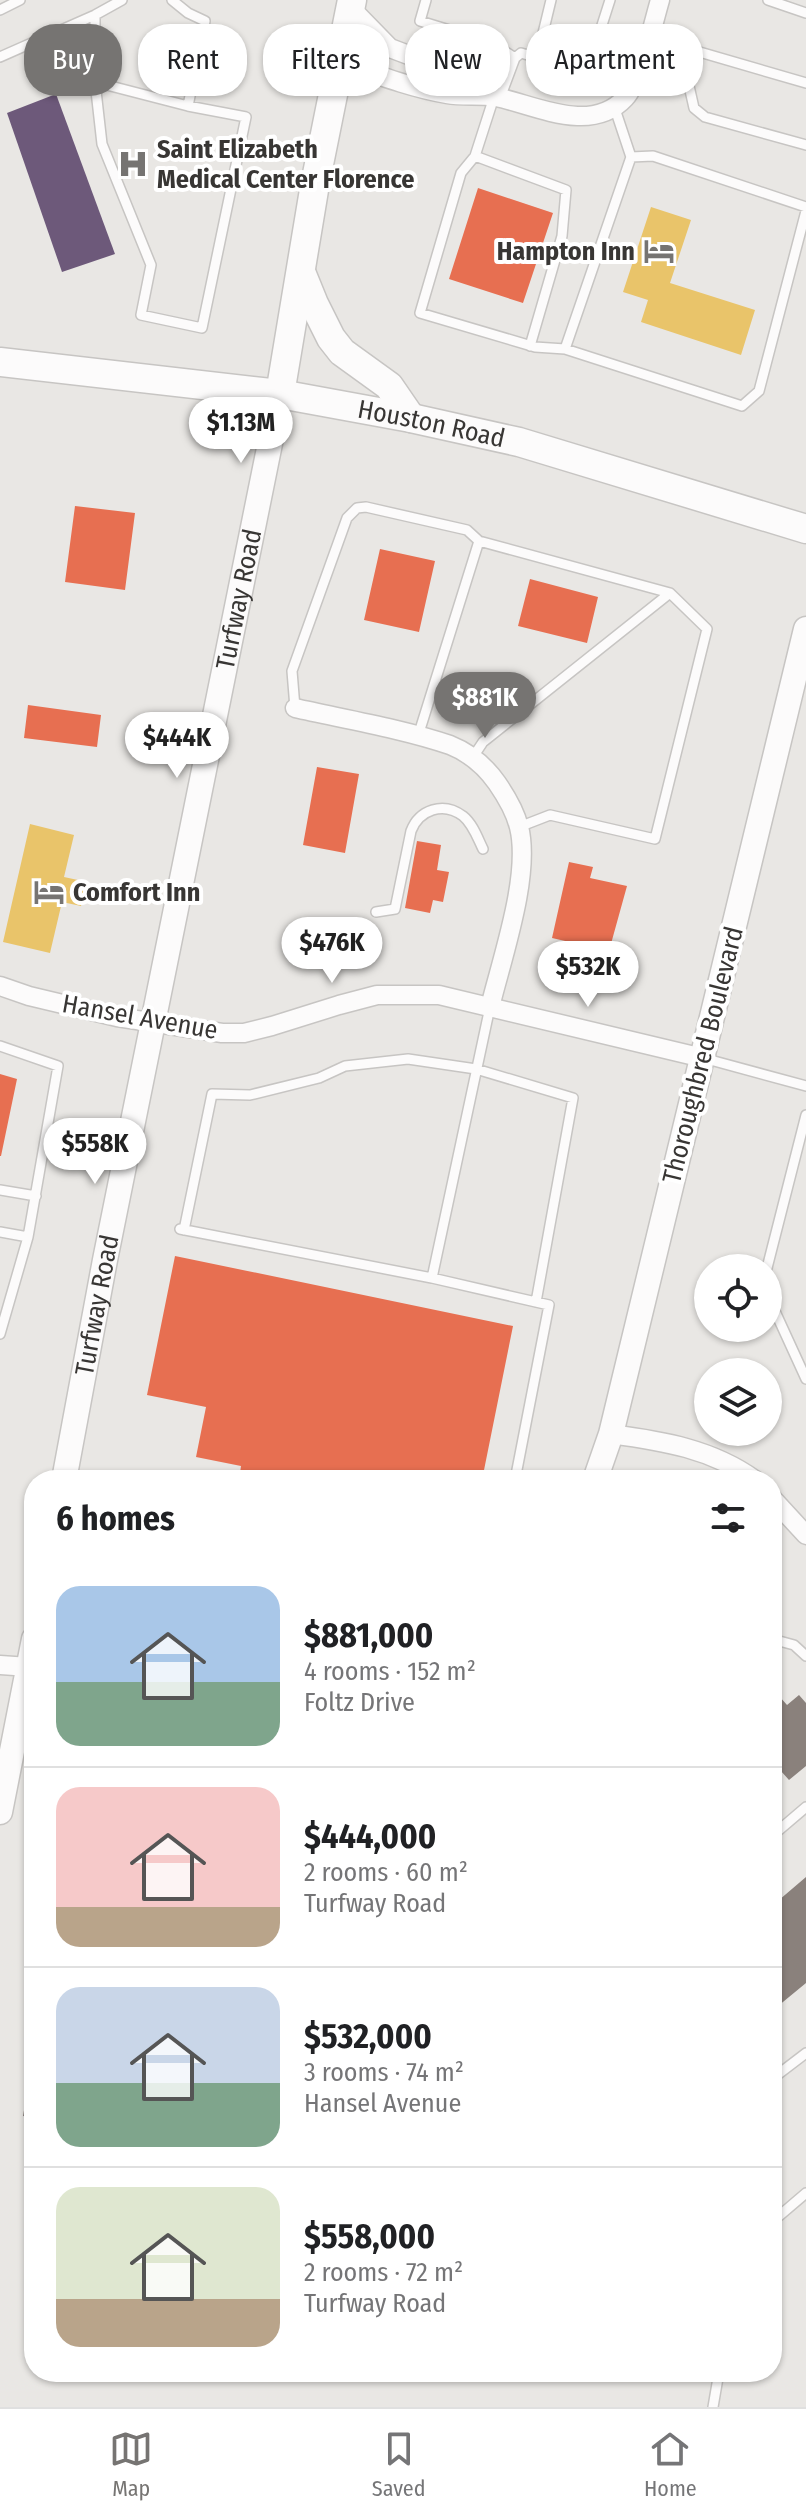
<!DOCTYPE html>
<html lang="en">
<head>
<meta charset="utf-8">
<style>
  :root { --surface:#fff; --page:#f6f6f6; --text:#202124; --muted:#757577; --line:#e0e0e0; --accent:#767472 }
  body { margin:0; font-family:"Fira Sans Condensed",sans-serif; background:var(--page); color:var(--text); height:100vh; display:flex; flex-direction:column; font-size:30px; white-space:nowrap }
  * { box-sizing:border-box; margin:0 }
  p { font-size:26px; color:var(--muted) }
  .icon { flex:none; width:44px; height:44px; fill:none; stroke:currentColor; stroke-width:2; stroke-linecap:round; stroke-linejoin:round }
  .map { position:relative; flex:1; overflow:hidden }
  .panel { position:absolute; left:24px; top:1470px; width:758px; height:912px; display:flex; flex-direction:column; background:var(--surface); border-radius:32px; box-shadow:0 2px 6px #0004 }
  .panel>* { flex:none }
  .guide { position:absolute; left:24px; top:24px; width:758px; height:72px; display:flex; gap:16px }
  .buttons { position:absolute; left:694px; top:1254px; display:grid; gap:16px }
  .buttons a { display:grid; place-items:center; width:88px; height:88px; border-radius:50%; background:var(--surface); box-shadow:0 2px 6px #0004; font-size:40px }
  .price { position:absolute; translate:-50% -68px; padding:0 18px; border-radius:28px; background:#fff; color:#222; font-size:26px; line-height:52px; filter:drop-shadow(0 2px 4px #0008) }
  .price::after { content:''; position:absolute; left:50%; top:48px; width:24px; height:18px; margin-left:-12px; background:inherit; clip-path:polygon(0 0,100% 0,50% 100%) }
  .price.on { background:var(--accent); color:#fff }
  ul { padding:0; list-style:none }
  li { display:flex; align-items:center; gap:24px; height:200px; padding:0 32px }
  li+li { border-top:2px solid var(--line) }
  li span { display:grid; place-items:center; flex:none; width:224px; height:160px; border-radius:24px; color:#555 }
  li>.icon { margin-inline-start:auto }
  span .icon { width:96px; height:96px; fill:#fffc; stroke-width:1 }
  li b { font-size:34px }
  h2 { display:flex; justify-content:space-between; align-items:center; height:96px; padding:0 32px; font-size:34px }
  .pill { padding:0 28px; border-radius:32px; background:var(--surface); box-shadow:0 2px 6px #0004; font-size:28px; line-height:72px }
  .pill.on { background:var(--accent); color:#fff }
  .tabs { display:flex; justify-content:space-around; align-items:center; height:112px; border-top:2px solid var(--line); background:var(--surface); font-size:22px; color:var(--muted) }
  .tabs a { display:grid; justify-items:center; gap:4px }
  .tabs .on { color:var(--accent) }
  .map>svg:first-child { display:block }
</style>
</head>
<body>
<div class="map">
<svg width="806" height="2407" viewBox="0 0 806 2407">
  <rect width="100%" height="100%" fill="#e9e7e4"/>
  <path fill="#e9c46a" d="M 651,207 L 691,220 L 670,283 L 755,310 L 741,355 L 641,322 L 648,300 L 623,292 Z
    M 30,824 L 74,835 L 64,877 L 87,882 L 81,906 L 62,902 L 50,953 L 3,942 Z"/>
  <path fill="#e76f51" d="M 478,188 L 553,213 L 523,303 L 449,279 Z
    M 75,506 L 135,513 L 125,590 L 65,582 Z
    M 380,549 L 435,561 L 419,632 L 364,620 Z
    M 530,579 L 598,597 L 587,643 L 518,626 Z
    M 28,705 L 101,715 L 97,747 L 24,738 Z
    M 317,767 L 359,774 L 345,853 L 303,845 Z
    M 417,841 L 441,845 L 437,870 L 449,872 L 443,902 L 433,900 L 430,913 L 405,908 Z
    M 569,862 L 593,867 L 590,878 L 627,886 L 609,951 L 552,938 Z
    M 0,1074 L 17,1079 L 1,1156 L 0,1156 Z
    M 175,1256 L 513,1326 L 482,1480 L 239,1480 L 241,1466 L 196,1457 L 206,1407 L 147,1395 Z"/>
  <path fill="#6d597a" d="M 56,94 L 115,254 L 62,272 L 7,113 Z"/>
  <path fill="#8a817c" d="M 772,1688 L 787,1705 L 799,1695 L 806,1703 L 806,1766 L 789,1780 L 772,1761 Z
    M 806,1877 L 806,1983 L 772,2011 L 778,2018 L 772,2023 L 772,1906 Z
    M 32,2064 L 34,2065 L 34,2118 L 23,2116 Z"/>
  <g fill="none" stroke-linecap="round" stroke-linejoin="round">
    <g stroke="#c7c5c3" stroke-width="12">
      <path id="service" d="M 172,0 L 188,13 L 205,21 L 188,106
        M 426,0 L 420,21 L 492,43 L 515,58
        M 768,0 L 806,13
        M 0,10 L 20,0
        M 95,15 L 95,82 L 102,144 L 151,265 L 141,315 L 202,328 L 246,117 L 188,106 L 95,82
        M 648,37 L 806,83
        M 680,46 L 694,108 L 705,117 L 806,145
        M 0,57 L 95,15 L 122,0
        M 537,58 L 551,0
        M 494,97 L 475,156 L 461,173 L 420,313 L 535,347 L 565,349
        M 500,98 L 515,58 L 521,53 L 581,71 L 588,69 L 610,0
        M 614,106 L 631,157 L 565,349 L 742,406 L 759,391 L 806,211
        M 475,156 L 566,190 L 562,236 L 530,346
        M 631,157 L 653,156 L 806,207
        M 295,708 L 292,671 L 347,518 L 357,508 L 366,507 L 467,530 L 479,541 L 670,593 L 707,629 L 655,839 L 550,815 L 519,827
        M 418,736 L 479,541
        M 473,757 L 483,742 L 670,593
        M 376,912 L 395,909 L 411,831 C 419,810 443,801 463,816 C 473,824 478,839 483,849
        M 0,1046 L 58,1066 L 28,1237
        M 703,1058 L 806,1086
        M 0,1190 L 36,1196
        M 180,1229 L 432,1278 L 549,1305 L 515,1480
        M 184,1230 L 212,1094 L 250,1095 L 319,1078 L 345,1066 L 408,1059 L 476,1069 L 573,1098 L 536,1302
        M 0,1232 L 28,1237 L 0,1334
        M 767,1268 L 806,1115
        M 432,1278 L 490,1007
        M 768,1296 L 806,1379
        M 772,1639 L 794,1645 L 806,1656
        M 772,1836 L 806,1807
        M 772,2079 L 806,2053
        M 772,2222 L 806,2193
        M 713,2407 L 719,2372"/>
    </g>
    <g stroke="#c7c5c3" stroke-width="21">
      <path id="minor" d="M 351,8 L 390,48 L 456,73 L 491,95
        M 341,62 C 375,74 411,88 447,94 C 463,97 480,94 496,97 C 535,105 591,135 625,98 C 640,82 653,24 660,0
        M 295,708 C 344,719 403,729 450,745 C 470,753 485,766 497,783 C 506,796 515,811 519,827 C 531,875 502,958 490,1007
        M 0,986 L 29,996 L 117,1017 L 222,1033 L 244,1033 L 272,1026 L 339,1005 L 377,995 L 439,995 L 703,1058
        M 611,1434 C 663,1441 712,1449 755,1480
        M 772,1498 L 806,1535
        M 0,1665 L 29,1667"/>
    </g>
    <g stroke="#c7c5c3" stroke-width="27">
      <g id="secondary">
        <path id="s1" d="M 64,1480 L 105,1260 L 280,394"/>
        <path d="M 595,1480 L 611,1434 L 806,629"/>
        <path d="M 0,1812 L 34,1639"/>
      </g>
    </g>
    <g stroke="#c7c5c3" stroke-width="31">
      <g id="primary">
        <path d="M 301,272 L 314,304 L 331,338 L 342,352 L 389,386 L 411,418"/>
        <path id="s2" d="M 0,362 L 280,394 L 411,418 L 519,442 L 806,529"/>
        <path d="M 280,394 L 315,184 L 352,0"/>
      </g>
    </g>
    <use href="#service" stroke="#fcfbfb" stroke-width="9"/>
    <use href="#minor" stroke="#fcfbfb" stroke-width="18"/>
    <use href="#secondary" stroke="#fcfbfb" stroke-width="24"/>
    <use href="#primary" stroke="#fcfbfb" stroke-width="28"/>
  </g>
  <defs>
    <g id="hospital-bare" transform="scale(2.4)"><path d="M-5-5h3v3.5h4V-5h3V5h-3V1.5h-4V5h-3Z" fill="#767472" stroke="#fff" stroke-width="2.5" paint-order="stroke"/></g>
    <g id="hotel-bare" transform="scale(2.4)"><path d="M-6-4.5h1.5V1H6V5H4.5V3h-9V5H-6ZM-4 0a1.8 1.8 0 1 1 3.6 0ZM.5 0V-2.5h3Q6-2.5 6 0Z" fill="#767472" stroke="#fff" stroke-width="2.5" paint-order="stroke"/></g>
  </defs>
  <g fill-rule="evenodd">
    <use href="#hospital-bare" x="133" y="164"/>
    <use href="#hotel-bare" x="659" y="251"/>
    <use href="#hotel-bare" x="49" y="892"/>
  </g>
  <g text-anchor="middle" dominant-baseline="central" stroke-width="8" stroke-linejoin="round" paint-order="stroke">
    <g font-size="26" font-weight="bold" fill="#383634" stroke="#fff" text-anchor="start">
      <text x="157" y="149">Saint Elizabeth<tspan x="157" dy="30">Medical Center Florence</tspan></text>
      <text x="635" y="251" text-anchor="end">Hampton Inn</text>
      <text x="73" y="892">Comfort Inn</text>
    </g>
    <g font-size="26" fill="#383634" stroke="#fff">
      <text stroke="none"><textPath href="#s2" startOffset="436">Houston Road</textPath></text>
      <text stroke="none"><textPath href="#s1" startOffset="898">Turfway Road</textPath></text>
      <text transform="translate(140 1017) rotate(10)">Hansel Avenue</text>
      <text transform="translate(703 1055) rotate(-76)">Thoroughbred Boulevard</text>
      <text stroke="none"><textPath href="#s1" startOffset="178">Turfway Road</textPath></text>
    </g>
  </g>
</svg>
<div class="buttons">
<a><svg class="icon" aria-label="locate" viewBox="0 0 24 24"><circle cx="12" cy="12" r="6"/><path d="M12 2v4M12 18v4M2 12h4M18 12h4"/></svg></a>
<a><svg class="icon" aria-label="layers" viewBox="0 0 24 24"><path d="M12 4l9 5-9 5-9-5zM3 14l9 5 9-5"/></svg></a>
</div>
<b class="price" style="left:241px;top:465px">$1.13M</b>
<b class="price on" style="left:485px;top:740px">$881K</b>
<b class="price" style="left:177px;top:780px">$444K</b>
<b class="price" style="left:332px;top:985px">$476K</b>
<b class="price" style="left:588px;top:1009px">$532K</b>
<b class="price" style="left:95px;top:1186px">$558K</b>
<div class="guide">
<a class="pill on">Buy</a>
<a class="pill">Rent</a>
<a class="pill">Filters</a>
<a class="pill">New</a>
<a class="pill">Apartment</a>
</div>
<section class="panel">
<h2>6 homes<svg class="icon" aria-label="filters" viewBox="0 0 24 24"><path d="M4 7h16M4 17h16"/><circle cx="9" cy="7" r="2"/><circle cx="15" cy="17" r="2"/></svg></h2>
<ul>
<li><span style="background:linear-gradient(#a9c7e8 60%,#7fa58c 0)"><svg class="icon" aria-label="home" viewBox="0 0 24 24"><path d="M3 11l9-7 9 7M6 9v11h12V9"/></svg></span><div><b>$881,000</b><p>4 rooms · 152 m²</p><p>Foltz Drive</p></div></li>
<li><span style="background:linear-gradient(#f6c9c9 75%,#b9a48a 0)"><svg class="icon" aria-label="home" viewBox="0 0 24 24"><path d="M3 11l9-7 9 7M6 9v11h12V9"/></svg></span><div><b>$444,000</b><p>2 rooms · 60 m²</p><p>Turfway Road</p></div></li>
<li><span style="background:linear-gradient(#c9d6e8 60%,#7fa58c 0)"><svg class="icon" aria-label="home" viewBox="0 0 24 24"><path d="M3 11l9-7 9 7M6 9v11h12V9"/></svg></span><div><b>$532,000</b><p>3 rooms · 74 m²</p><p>Hansel Avenue</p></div></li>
<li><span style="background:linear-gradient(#dfe7d0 70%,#b9a48a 0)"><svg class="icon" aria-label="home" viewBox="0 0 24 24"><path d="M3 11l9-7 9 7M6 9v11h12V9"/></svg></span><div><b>$558,000</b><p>2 rooms · 72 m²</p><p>Turfway Road</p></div></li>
</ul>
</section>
</div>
<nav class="tabs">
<a class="on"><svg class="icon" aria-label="map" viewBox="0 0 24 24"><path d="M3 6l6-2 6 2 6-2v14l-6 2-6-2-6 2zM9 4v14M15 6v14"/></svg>Map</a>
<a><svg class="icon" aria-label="saved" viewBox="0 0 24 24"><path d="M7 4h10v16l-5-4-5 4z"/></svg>Saved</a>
<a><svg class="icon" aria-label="home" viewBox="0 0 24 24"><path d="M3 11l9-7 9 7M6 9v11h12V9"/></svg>Home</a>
</nav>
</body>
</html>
